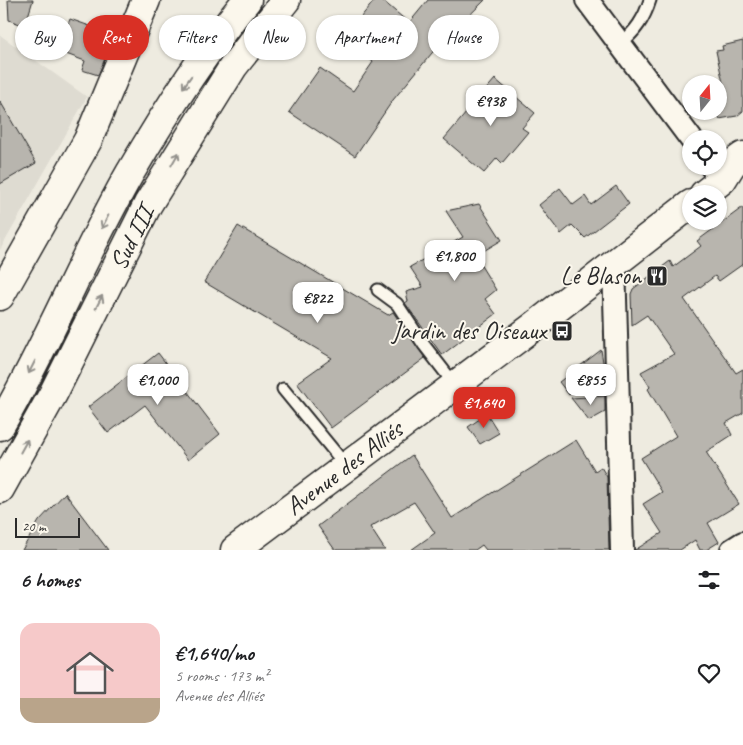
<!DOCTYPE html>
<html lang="en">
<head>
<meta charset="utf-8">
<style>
  :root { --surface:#fff; --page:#f2f2f2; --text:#202124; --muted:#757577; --line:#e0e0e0; --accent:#d93025 }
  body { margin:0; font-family:Caveat,sans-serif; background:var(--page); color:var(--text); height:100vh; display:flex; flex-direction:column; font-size:19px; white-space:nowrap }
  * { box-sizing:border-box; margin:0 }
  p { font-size:16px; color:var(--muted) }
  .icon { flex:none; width:28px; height:28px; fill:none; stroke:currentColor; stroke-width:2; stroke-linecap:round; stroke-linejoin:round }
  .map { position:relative; height:550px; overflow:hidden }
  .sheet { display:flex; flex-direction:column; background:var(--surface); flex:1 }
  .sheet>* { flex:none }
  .hud { position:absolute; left:15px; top:15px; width:714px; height:45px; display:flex; gap:10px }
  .needle { width:32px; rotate:18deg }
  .controls { position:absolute; left:682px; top:75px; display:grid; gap:10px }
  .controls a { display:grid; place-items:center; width:45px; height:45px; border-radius:50%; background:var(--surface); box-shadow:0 1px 4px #0004; font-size:25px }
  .scale { position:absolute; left:15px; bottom:12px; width:65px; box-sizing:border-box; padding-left:5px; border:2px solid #2b2b2b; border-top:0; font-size:14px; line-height:18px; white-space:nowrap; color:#2b2b2b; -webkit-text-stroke:4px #fbf7ec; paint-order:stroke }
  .price { position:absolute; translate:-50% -42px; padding:0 11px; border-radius:10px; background:#fff; color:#222; font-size:16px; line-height:32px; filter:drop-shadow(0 1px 2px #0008) }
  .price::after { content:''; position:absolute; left:50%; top:30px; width:15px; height:11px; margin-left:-8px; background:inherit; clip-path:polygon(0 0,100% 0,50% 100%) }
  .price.selected { background:var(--accent); color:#fff }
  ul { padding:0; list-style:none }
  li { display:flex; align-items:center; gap:15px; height:125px; padding:0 20px }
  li+li { border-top:1px solid var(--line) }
  li span { display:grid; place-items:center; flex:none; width:140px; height:100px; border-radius:15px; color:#555 }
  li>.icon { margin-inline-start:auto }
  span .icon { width:60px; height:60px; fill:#fffc; stroke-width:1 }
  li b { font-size:21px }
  h2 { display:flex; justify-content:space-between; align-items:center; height:60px; padding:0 20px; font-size:21px }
  .tag { padding:0 18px; border-radius:22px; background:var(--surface); box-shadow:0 1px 4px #0004; font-size:18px; line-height:45px }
  .tag.selected { background:var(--accent); color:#fff }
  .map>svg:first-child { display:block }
</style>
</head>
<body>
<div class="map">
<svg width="743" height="550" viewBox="0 0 743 550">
  <rect width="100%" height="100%" fill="#eeebe0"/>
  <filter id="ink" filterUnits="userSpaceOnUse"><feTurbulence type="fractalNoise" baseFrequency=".02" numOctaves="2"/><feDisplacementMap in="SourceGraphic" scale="10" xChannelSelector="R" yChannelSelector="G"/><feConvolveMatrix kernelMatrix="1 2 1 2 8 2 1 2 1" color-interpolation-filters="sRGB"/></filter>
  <g filter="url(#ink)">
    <path fill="#dedbd1" d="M 0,35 L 87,97 L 0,250 Z"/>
    <path fill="#b8b5ae" stroke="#2b2b2b" d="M 8,0 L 33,0 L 25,26 L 9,20 Z
      M 375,0 L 382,0 L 409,23 L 428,0 L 485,0 L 437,47 L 393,100 L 355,156 L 289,112 L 320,68 L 353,91 L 373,62 L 344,37 Z
      M 70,19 L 101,30 L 99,35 L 113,40 L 98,75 L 82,70 L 85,61 L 58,51 Z
      M 743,41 L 743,111 L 737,116 L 719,119 L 719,84 L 723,83 L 716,51 L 723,50 L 722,46 Z
      M 495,79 L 535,113 L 522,128 L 528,132 L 502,163 L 497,158 L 484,173 L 444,139 Z
      M 0,101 L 36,163 L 0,184 Z
      M 616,186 L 629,204 L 585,238 L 572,225 L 561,234 L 539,205 L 560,188 L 573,205 L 585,196 L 591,205 Z
      M 479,204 L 502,240 L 475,256 L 496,290 L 485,299 L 496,314 L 442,355 L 405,303 L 408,301 L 406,292 L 423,287 L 410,267 L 463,237 L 446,211 Z
      M 743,207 L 743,264 L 719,281 L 715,276 L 684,299 L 736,373 L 743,369 L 743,413 L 726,423 L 732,435 L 706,452 L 739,504 L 708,523 L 719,542 L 706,550 L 700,550 L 695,540 L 680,550 L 635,550 L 662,533 L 643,504 L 662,492 L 641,458 L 676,436 L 648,389 L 650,387 L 641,372 L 674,354 L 647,315 L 632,325 L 631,294 L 633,289 L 670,261 L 673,267 L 701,246 L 697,241 Z
      M 238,226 L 388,315 L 393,312 L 425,358 L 331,428 L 297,383 L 332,358 L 204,282 Z
      M 601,350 L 604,368 L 569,395 L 559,382 Z
      M 158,353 L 220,434 L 188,460 L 145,405 L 108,433 L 88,407 Z
      M 605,396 L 605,412 L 589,421 L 571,398 Z
      M 487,414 L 499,433 L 480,444 L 468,427 Z
      M 576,440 L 595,471 L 601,467 L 607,477 L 609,550 L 486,550 L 482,545 L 475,550 L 411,550 L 435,533 L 414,502 L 370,527 L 385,550 L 335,550 L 318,526 L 412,455 L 452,518 Z
      M 65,493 L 108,550 L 22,550 L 39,521 Z"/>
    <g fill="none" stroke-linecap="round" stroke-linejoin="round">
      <g stroke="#2b2b2b" stroke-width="15">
        <path id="service" d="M 620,44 C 636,31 644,19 650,0
          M 378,290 L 397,304 L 424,345 L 455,385
          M 283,389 L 347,467"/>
      </g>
      <g stroke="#2b2b2b" stroke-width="26">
        <path id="minor" d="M 587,0 L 691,139
          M 711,166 L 722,180
          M 614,262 L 622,550
          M 732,550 L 743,543"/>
      </g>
      <g stroke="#2b2b2b" stroke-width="31">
        <path id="tertiary" d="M 0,296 L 88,140 L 146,0"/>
      </g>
      <g stroke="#2b2b2b" stroke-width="31">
        <path id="secondary" d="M 704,194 L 722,180 L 732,164 L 743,156
          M 235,550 L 533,327 L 691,204"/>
      </g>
      <g stroke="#2b2b2b" stroke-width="31">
        <path id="trunk" d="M 0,426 C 48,344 83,255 130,173 C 165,113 203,53 247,0
          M 0,489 L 53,394 L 148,204 L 233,67 L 286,0"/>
      </g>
      <use href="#service" stroke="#fbf7ec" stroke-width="11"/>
      <use href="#minor" stroke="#fbf7ec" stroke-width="22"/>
      <use href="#tertiary" stroke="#fbf7ec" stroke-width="28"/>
      <use href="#secondary" stroke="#fbf7ec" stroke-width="28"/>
      <use href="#trunk" stroke="#fbf7ec" stroke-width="28"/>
    </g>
    <defs><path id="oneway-shaft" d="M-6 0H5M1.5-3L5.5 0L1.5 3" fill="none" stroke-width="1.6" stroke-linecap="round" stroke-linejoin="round" transform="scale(1.25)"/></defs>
    <g stroke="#93918c">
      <use href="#oneway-shaft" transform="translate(187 82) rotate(125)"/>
      <use href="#oneway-shaft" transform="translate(175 159) rotate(-60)"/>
      <use href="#oneway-shaft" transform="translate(105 222) rotate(117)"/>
      <use href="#oneway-shaft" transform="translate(99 302) rotate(-63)"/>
      <use href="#oneway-shaft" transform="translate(32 367) rotate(117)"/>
      <use href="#oneway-shaft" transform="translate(24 446) rotate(-61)"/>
    </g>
  </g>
  <defs>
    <g id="restaurant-square" transform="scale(1.125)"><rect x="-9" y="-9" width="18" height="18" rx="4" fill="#2b2b2b" stroke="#fbf7ec"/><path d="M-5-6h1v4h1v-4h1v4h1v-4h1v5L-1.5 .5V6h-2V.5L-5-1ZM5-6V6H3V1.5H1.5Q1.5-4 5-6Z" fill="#fff"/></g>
    <g id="bus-square" transform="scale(1.125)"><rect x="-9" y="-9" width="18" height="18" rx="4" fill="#2b2b2b" stroke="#fbf7ec"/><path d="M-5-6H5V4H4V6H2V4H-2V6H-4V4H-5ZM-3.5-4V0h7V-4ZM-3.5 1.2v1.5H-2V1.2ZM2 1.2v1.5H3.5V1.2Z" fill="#fff"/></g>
  </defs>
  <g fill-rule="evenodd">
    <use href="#restaurant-square" x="657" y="276"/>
    <use href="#bus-square" x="562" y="331"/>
  </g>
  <g text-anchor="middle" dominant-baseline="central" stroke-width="4" stroke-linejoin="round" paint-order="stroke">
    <g font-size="25" fill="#2b2b2b" stroke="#fbf7ec">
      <text transform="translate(132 238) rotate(-63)">Sud III</text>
      <text transform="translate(344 468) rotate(-37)">Avenue des Alliés</text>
    </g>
    <g font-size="25" fill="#2b2b2b" stroke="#fbf7ec" text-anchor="end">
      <text x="641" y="276">Le Blason</text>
      <text x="546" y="331">Jardin des Oiseaux</text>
    </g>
  </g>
</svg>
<div class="controls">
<a><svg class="needle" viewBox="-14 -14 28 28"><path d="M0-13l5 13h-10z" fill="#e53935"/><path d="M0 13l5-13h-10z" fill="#757577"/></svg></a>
<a><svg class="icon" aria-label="locate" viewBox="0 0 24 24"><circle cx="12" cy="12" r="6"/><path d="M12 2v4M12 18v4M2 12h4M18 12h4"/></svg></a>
<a><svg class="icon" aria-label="layers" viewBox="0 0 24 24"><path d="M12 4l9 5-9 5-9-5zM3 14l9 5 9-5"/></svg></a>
</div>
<div class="scale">20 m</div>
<b class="price" style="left:491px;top:127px">€938</b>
<b class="price" style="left:455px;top:282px">€1,800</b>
<b class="price" style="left:318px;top:324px">€822</b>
<b class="price" style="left:158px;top:406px">€1,000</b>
<b class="price" style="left:591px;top:406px">€855</b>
<b class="price selected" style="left:484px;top:429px">€1,640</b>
<div class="hud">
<a class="tag">Buy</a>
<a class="tag selected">Rent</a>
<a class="tag">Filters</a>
<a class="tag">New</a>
<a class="tag">Apartment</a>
<a class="tag">House</a>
</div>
</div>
<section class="sheet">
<h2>6 homes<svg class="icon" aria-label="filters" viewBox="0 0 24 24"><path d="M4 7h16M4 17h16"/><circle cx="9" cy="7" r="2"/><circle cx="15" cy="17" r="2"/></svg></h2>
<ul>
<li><span style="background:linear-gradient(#f6c9c9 75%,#b9a48a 0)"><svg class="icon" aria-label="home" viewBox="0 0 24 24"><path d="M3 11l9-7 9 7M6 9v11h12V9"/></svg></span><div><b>€1,640/mo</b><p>5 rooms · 173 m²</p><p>Avenue des Alliés</p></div><svg class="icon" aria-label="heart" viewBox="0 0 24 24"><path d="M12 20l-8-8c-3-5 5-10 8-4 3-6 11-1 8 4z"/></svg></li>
</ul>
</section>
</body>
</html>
